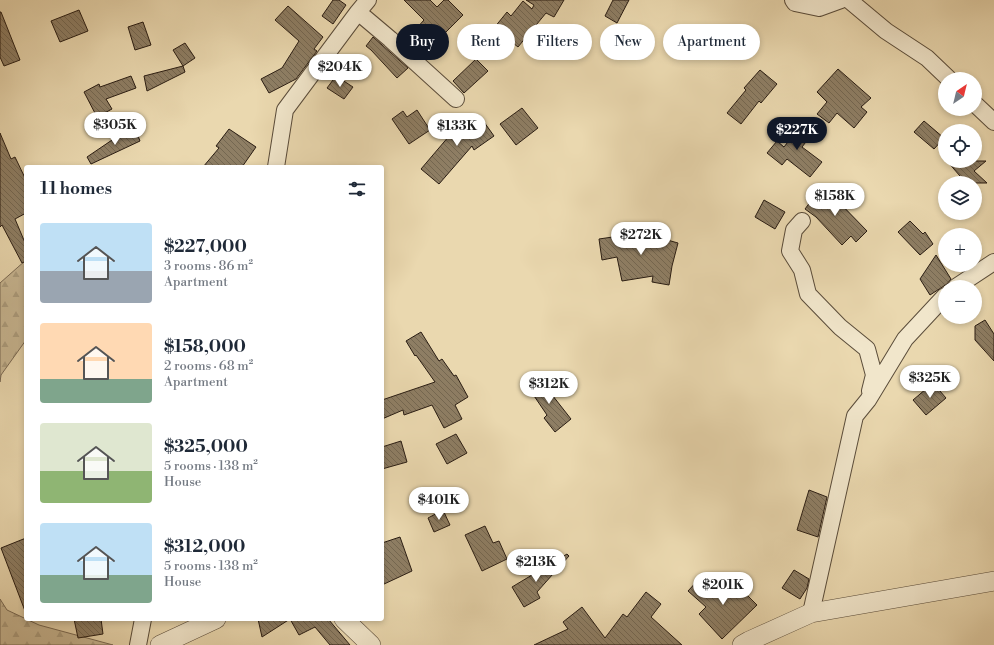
<!DOCTYPE html>
<html lang="en">
<head>
<meta charset="utf-8">
<style>
  :root { --surface:#fff; --page:#f6f6f7; --text:#1f2937; --muted:#747a83; --accent:#111827 }
  body { margin:0; font-family:"Libre Bodoni",serif; background:var(--page); color:var(--text); height:100vh; display:flex; flex-direction:column; font-size:15px; white-space:nowrap }
  * { box-sizing:border-box; margin:0 }
  p { font-size:13px; color:var(--muted) }
  .icon { flex:none; width:22px; height:22px; fill:none; stroke:currentColor; stroke-width:2; stroke-linecap:round; stroke-linejoin:round }
  .map { position:relative; flex:1; overflow:hidden }
  .panel { position:absolute; left:24px; top:165px; width:360px; height:456px; display:flex; flex-direction:column; background:var(--surface); border-radius:4px; box-shadow:0 2px 6px #0003 }
  .panel>* { flex:none }
  .hud { position:absolute; left:396px; top:24px; width:380px; height:36px; display:flex; gap:8px }
  .needle { width:26px; rotate:35deg }
  .tools { position:absolute; left:938px; top:72px; display:grid; gap:8px }
  .tools a { display:grid; place-items:center; width:44px; height:44px; border-radius:50%; background:var(--surface); box-shadow:0 2px 6px #0003; font-size:20px }
  .price { position:absolute; translate:-50% -34px; padding:0 9px; border-radius:14px; background:#fff; color:#222; font-size:13px; line-height:26px; filter:drop-shadow(0 1px 2px #0008) }
  .price::after { content:''; position:absolute; left:50%; top:24px; width:12px; height:9px; margin-left:-6px; background:inherit; clip-path:polygon(0 0,100% 0,50% 100%) }
  .price.on { background:var(--accent); color:#fff }
  ul { padding:0; list-style:none }
  li { display:flex; align-items:center; gap:12px; height:100px; padding:0 16px }
  li span { display:grid; place-items:center; flex:none; width:112px; height:80px; border-radius:4px; color:#555 }
  li>.icon { margin-inline-start:auto }
  span .icon { width:48px; height:48px; fill:#fffc; stroke-width:1 }
  li b { font-size:17px }
  h2 { display:flex; justify-content:space-between; align-items:center; height:48px; padding:0 16px; font-size:17px }
  .chip { padding:0 14px; border-radius:18px; background:var(--surface); box-shadow:0 2px 6px #0003; font-size:14px; line-height:36px }
  .chip.on { background:var(--accent); color:#fff }
  .map>svg:first-child { display:block }
</style>
</head>
<body>
<div class="map">
<svg width="994" height="645" viewBox="0 0 994 645">
  <defs>
    <pattern id="forest-firs" width="22" height="20" patternUnits="userSpaceOnUse"><rect width="22" height="20" fill="#c9b894"/><path d="M5 1l3.5 6h-7zM16 11l3.5 6h-7z" fill="#ad9e7f"/></pattern>
    <pattern id="building-back-hatch" width="6" height="6" patternUnits="userSpaceOnUse"><rect width="6" height="6" fill="#8e7e64"/><path d="M-1 5l2 2M0 0l6 6M5-1l2 2" fill="none" stroke="#746751"/></pattern>
  </defs>
  <rect width="100%" height="100%" fill="#ead8af"/>
  <filter id="stains"><feTurbulence type="fractalNoise" baseFrequency=".005" numOctaves="4"/><feColorMatrix values="0 0 0 0 .2 0 0 0 0 .09 0 0 0 0 .02 0 0 0 .5 -.17"/></filter>
  <radialGradient id="worn" r=".72"><stop offset=".6" stop-color="#630" stop-opacity="0"/><stop offset="1" stop-color="#630" stop-opacity=".3"/></radialGradient>
  <path fill="url(#forest-firs)" stroke="#7a6a54" d="M 26,260 L 26,340 L 1,375 L 0,382 L 0,283 Z
    M 0,599 L 7,610 L 39,625 L 113,645 L 0,645 Z"/>
  <path fill="url(#building-back-hatch)" stroke="#2a1d13" d="M 333,0 L 339,0 L 346,5 L 333,24 L 322,16 Z
    M 404,0 L 430,0 L 437,7 L 444,0 L 448,0 L 463,15 L 436,42 L 437,43 L 424,57 L 406,40 L 424,20 Z
    M 526,0 L 564,0 L 554,17 L 546,13 L 518,47 L 494,28 L 507,12 L 511,16 L 523,1 L 532,9 L 534,5 Z
    M 613,0 L 629,0 L 617,23 L 605,16 Z
    M 288,6 L 323,37 L 314,49 L 317,51 L 296,79 L 269,93 L 261,79 L 282,68 L 299,41 L 275,20 Z
    M 79,10 L 88,31 L 60,42 L 51,21 Z
    M 0,12 L 1,12 L 20,60 L 4,66 L 0,57 Z
    M 143,22 L 151,45 L 135,50 L 128,27 Z
    M 373,37 L 408,68 L 397,78 L 371,50 L 366,46 Z
    M 185,43 L 195,58 L 183,66 L 173,50 Z
    M 476,59 L 488,71 L 464,93 L 453,81 Z
    M 183,66 L 185,72 L 147,91 L 144,76 Z
    M 838,69 L 871,98 L 861,107 L 867,112 L 854,128 L 837,113 L 829,123 L 817,114 L 827,102 L 817,92 Z
    M 760,70 L 777,84 L 761,103 L 759,101 L 741,124 L 727,113 L 746,90 L 744,88 Z
    M 131,76 L 136,88 L 106,99 L 112,109 L 97,117 L 84,92 L 99,84 L 100,87 Z
    M 336,76 L 353,87 L 344,99 L 327,88 Z
    M 522,108 L 538,128 L 516,145 L 500,124 Z
    M 417,110 L 430,130 L 409,144 L 392,119 L 403,111 L 407,117 Z
    M 467,115 L 471,121 L 479,115 L 494,136 L 474,150 L 472,146 L 439,184 L 421,169 Z
    M 805,120 L 816,129 L 802,147 L 822,162 L 810,177 L 787,159 L 782,165 L 767,153 L 777,141 L 784,147 Z
    M 924,121 L 944,138 L 934,149 L 914,132 Z
    M 135,128 L 140,141 L 91,164 L 87,157 L 115,138 L 115,135 L 120,135 Z
    M 229,129 L 256,147 L 242,167 L 203,167 L 219,148 L 216,146 Z
    M 0,133 L 11,159 L 15,157 L 26,180 L 26,213 L 15,219 L 26,245 L 26,261 L 22,263 L 2,225 L 0,227 Z
    M 947,161 L 986,161 L 974,171 L 987,183 L 966,183 Z
    M 823,185 L 836,195 L 834,197 L 867,231 L 856,242 L 851,236 L 842,245 L 816,217 L 805,209 Z
    M 764,200 L 785,212 L 775,229 L 755,217 Z
    M 910,221 L 923,234 L 925,232 L 933,244 L 920,255 L 898,232 Z
    M 633,234 L 646,234 L 678,243 L 672,266 L 669,285 L 652,282 L 653,276 L 622,281 L 617,257 L 602,260 L 599,239 Z
    M 936,255 L 951,279 L 947,284 L 930,295 L 920,279 Z
    M 985,320 L 994,334 L 994,361 L 975,340 L 975,326 Z
    M 421,332 L 439,361 L 442,359 L 454,376 L 456,375 L 468,397 L 455,405 L 462,419 L 444,428 L 432,405 L 404,415 L 403,410 L 382,419 L 382,400 L 435,382 L 416,355 L 415,356 L 406,341 Z
    M 543,377 L 551,390 L 549,391 L 571,419 L 555,432 L 544,418 L 547,415 L 528,387 Z
    M 933,383 L 946,398 L 926,415 L 913,400 Z
    M 456,434 L 467,453 L 447,464 L 436,444 Z
    M 401,441 L 407,462 L 382,469 L 382,447 Z
    M 809,490 L 827,497 L 818,537 L 797,530 Z
    M 443,510 L 450,525 L 434,532 L 428,518 Z
    M 485,526 L 493,543 L 499,541 L 507,559 L 482,571 L 465,535 Z
    M 400,537 L 412,571 L 382,585 L 382,543 Z
    M 26,538 L 26,611 L 25,611 L 1,548 Z
    M 567,554 L 569,556 L 537,592 L 540,598 L 524,607 L 512,587 Z
    M 794,570 L 809,579 L 807,588 L 800,599 L 782,588 Z
    M 700,578 L 719,595 L 733,581 L 757,605 L 722,639 L 699,614 L 706,607 L 688,591 Z
    M 646,592 L 661,604 L 651,617 L 682,645 L 534,645 L 568,629 L 563,622 L 582,607 L 605,638 L 623,614 L 627,617 Z
    M 74,619 L 101,619 L 103,634 L 78,638 Z
    M 258,619 L 330,619 L 329,620 L 350,645 L 330,645 L 315,627 L 299,635 L 290,619 L 262,637 Z"/>
  <g fill="none" stroke-linecap="round" stroke-linejoin="round">
    <g stroke="#5a4c3a" stroke-width="18">
      <path id="minor" d="M 793,0 L 795,3 L 819,8 L 841,0
        M 849,0 L 886,31 L 927,58 L 949,79
        M 358,12 L 390,39 L 456,99
        M 975,104 L 994,122
        M 276,167 L 285,110 L 358,12 L 368,0
        M 802,221 L 794,230 L 790,251 L 802,270 L 808,294 L 840,327 L 867,349 L 874,375 L 870,391
        M 956,287 L 994,262
        M 811,613 L 834,510 L 855,416 L 868,400 L 905,339 L 945,296
        M 138,645 L 143,619"/>
    </g>
    <g stroke="#5a4c3a" stroke-width="20">
      <path id="tertiary" d="M 344,619 L 371,645
        M 160,645 L 216,619
        M 742,645 L 749,641 L 811,613 L 994,581"/>
    </g>
    <use href="#minor" stroke="#f1e6cb" stroke-width="16"/>
    <use href="#tertiary" stroke="#f1e6cb" stroke-width="19"/>
  </g>
  <rect width="100%" height="100%" filter="url(#stains)"/>
  <rect width="100%" height="100%" fill="url(#worn)"/>
</svg>
<div class="tools">
<a><svg class="needle" viewBox="-14 -14 28 28"><path d="M0-13l5 13h-10z" fill="#e53935"/><path d="M0 13l5-13h-10z" fill="#747a83"/></svg></a>
<a><svg class="icon" aria-label="locate" viewBox="0 0 24 24"><circle cx="12" cy="12" r="6"/><path d="M12 2v4M12 18v4M2 12h4M18 12h4"/></svg></a>
<a><svg class="icon" aria-label="layers" viewBox="0 0 24 24"><path d="M12 4l9 5-9 5-9-5zM3 14l9 5 9-5"/></svg></a>
<a>+</a>
<a>−</a>
</div>
<b class="price" style="left:340px;top:88px">$204K</b>
<b class="price" style="left:115px;top:146px">$305K</b>
<b class="price" style="left:457px;top:147px">$133K</b>
<b class="price on" style="left:797px;top:151px">$227K</b>
<b class="price" style="left:835px;top:217px">$158K</b>
<b class="price" style="left:641px;top:256px">$272K</b>
<b class="price" style="left:930px;top:399px">$325K</b>
<b class="price" style="left:549px;top:405px">$312K</b>
<b class="price" style="left:439px;top:521px">$401K</b>
<b class="price" style="left:536px;top:583px">$213K</b>
<b class="price" style="left:723px;top:606px">$201K</b>
<div class="hud">
<a class="chip on">Buy</a>
<a class="chip">Rent</a>
<a class="chip">Filters</a>
<a class="chip">New</a>
<a class="chip">Apartment</a>
</div>
<section class="panel">
<h2>11 homes<svg class="icon" aria-label="filters" viewBox="0 0 24 24"><path d="M4 7h16M4 17h16"/><circle cx="9" cy="7" r="2"/><circle cx="15" cy="17" r="2"/></svg></h2>
<ul>
<li><span style="background:linear-gradient(#bfe0f5 60%,#9aa5b1 0)"><svg class="icon" aria-label="home" viewBox="0 0 24 24"><path d="M3 11l9-7 9 7M6 9v11h12V9"/></svg></span><div><b>$227,000</b><p>3 rooms · 86 m²</p><p>Apartment</p></div></li>
<li><span style="background:linear-gradient(#ffd9b3 70%,#7fa58c 0)"><svg class="icon" aria-label="home" viewBox="0 0 24 24"><path d="M3 11l9-7 9 7M6 9v11h12V9"/></svg></span><div><b>$158,000</b><p>2 rooms · 68 m²</p><p>Apartment</p></div></li>
<li><span style="background:linear-gradient(#dfe7d0 60%,#8fb573 0)"><svg class="icon" aria-label="home" viewBox="0 0 24 24"><path d="M3 11l9-7 9 7M6 9v11h12V9"/></svg></span><div><b>$325,000</b><p>5 rooms · 138 m²</p><p>House</p></div></li>
<li><span style="background:linear-gradient(#bfe0f5 65%,#7fa58c 0)"><svg class="icon" aria-label="home" viewBox="0 0 24 24"><path d="M3 11l9-7 9 7M6 9v11h12V9"/></svg></span><div><b>$312,000</b><p>5 rooms · 138 m²</p><p>House</p></div></li>
</ul>
</section>
</div>
</body>
</html>
